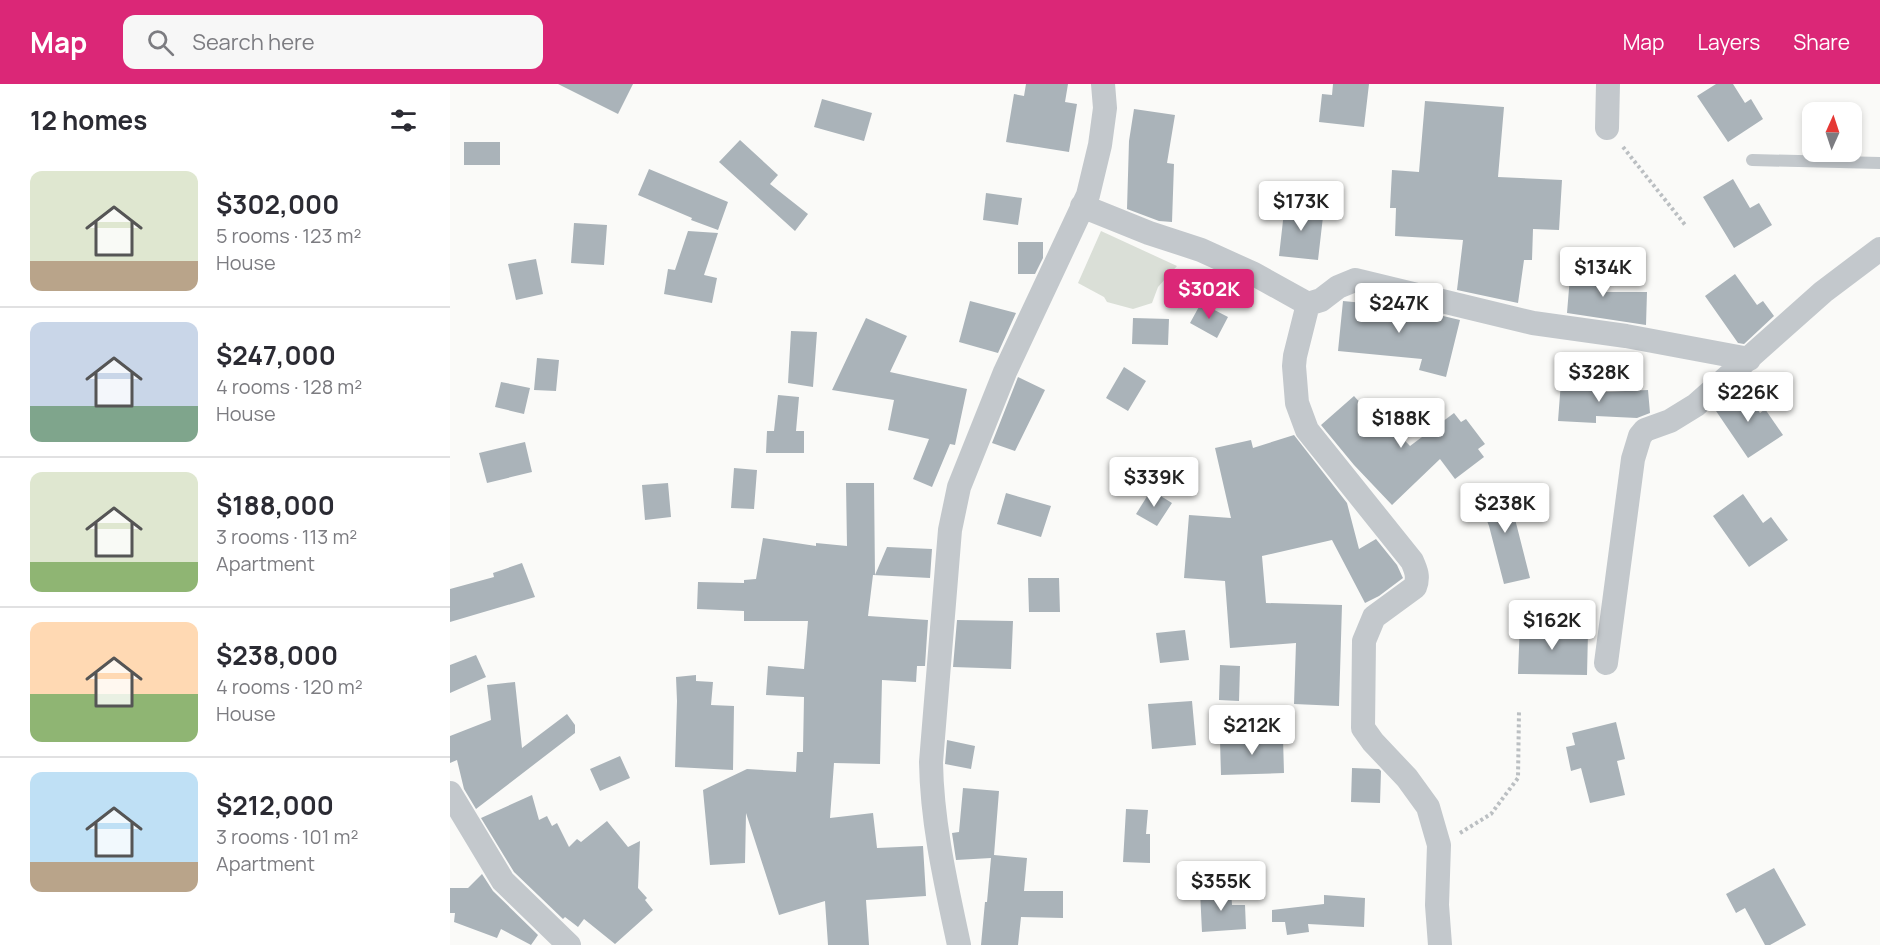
<!DOCTYPE html>
<html lang="en">
<head>
<meta charset="utf-8">
<style>
  :root { --surface:#fff; --page:#f7f7f7; --text:#2b2b33; --muted:#7c7c81; --line:#e1e1e2; --accent:#db2777 }
  body { margin:0; font-family:Manrope,sans-serif; background:var(--page); color:var(--text); height:100vh; display:flex; flex-direction:column; font-size:22px; white-space:nowrap }
  * { box-sizing:border-box; margin:0 }
  p { font-size:20px; color:var(--muted) }
  .icon { flex:none; width:33px; height:33px; fill:none; stroke:currentColor; stroke-width:2; stroke-linecap:round; stroke-linejoin:round }
  .map { position:relative; flex:1; overflow:hidden }
  .side { display:flex; flex-direction:column; background:var(--surface); width:450px }
  .side>* { flex:none }
  .needle { width:39px; rotate:3deg }
  .fabs { position:absolute; left:1352px; top:18px; display:grid; gap:12px }
  .fabs a { display:grid; place-items:center; width:60px; height:60px; border-radius:12px; background:var(--surface); box-shadow:0 3px 9px #0003; font-size:30px }
  .price { position:absolute; translate:-50% -51px; padding:0 14px; border-radius:6px; background:#fff; color:#222; font-size:20px; line-height:39px; filter:drop-shadow(0 2px 3px #0008) }
  .price::after { content:''; position:absolute; left:50%; top:36px; width:18px; height:14px; margin-left:-9px; background:inherit; clip-path:polygon(0 0,100% 0,50% 100%) }
  .price.on { background:var(--accent); color:#fff }
  ul { padding:0; list-style:none }
  li { display:flex; align-items:center; gap:18px; height:150px; padding:0 30px }
  li+li { border-top:2px solid var(--line) }
  li span { display:grid; place-items:center; flex:none; width:168px; height:120px; border-radius:12px; color:#555 }
  li>.icon { margin-inline-start:auto }
  span .icon { width:72px; height:72px; fill:#fffc; stroke-width:1 }
  li b { font-size:26px }
  h2 { display:flex; justify-content:space-between; align-items:center; height:72px; padding:0 30px; font-size:26px }
  header { display:flex; align-items:center; gap:36px; box-sizing:border-box; height:84px; padding:0 30px; background:var(--accent); color:#fff }
  header strong { font-size:28px }
  nav { display:flex; gap:33px; margin-inline-start:auto; font-size:21px }
  .search { width:420px; height:54px; background:var(--page); display:flex; align-items:center; gap:15px; box-sizing:border-box; padding:0 21px; border-radius:12px; color:var(--muted); font-size:22px }
  main { display:flex; flex:1; min-height:0 }
  .map>svg:first-child { display:block }
</style>
</head>
<body>
<header>
<strong>Map</strong>
<div class="search"><svg class="icon" aria-label="search" viewBox="0 0 24 24"><circle cx="10" cy="10" r="6"/><path d="M15 15l6 6"/></svg>Search here</div>
<nav><a>Map</a><a>Layers</a><a>Share</a></nav>
</header>
<main>
<section class="side">
<h2>12 homes<svg class="icon" aria-label="filters" viewBox="0 0 24 24"><path d="M4 7h16M4 17h16"/><circle cx="9" cy="7" r="2"/><circle cx="15" cy="17" r="2"/></svg></h2>
<ul>
<li><span style="background:linear-gradient(#dfe7d0 75%,#b9a48a 0)"><svg class="icon" aria-label="home" viewBox="0 0 24 24"><path d="M3 11l9-7 9 7M6 9v11h12V9"/></svg></span><div><b>$302,000</b><p>5 rooms · 123 m²</p><p>House</p></div></li>
<li><span style="background:linear-gradient(#c9d6e8 70%,#7fa58c 0)"><svg class="icon" aria-label="home" viewBox="0 0 24 24"><path d="M3 11l9-7 9 7M6 9v11h12V9"/></svg></span><div><b>$247,000</b><p>4 rooms · 128 m²</p><p>House</p></div></li>
<li><span style="background:linear-gradient(#dfe7d0 75%,#8fb573 0)"><svg class="icon" aria-label="home" viewBox="0 0 24 24"><path d="M3 11l9-7 9 7M6 9v11h12V9"/></svg></span><div><b>$188,000</b><p>3 rooms · 113 m²</p><p>Apartment</p></div></li>
<li><span style="background:linear-gradient(#ffd9b3 60%,#8fb573 0)"><svg class="icon" aria-label="home" viewBox="0 0 24 24"><path d="M3 11l9-7 9 7M6 9v11h12V9"/></svg></span><div><b>$238,000</b><p>4 rooms · 120 m²</p><p>House</p></div></li>
<li><span style="background:linear-gradient(#bfe0f5 75%,#b9a48a 0)"><svg class="icon" aria-label="home" viewBox="0 0 24 24"><path d="M3 11l9-7 9 7M6 9v11h12V9"/></svg></span><div><b>$212,000</b><p>3 rooms · 101 m²</p><p>Apartment</p></div></li>
</ul>
</section>
<div class="map">
<svg width="1430" height="861" viewBox="0 0 1430 861">
  <rect width="100%" height="100%" fill="#fafaf8"/>
  <path fill="#dadfd7" d="M 651,147 L 727,182 L 708,203 L 702,219 L 683,225 L 657,218 L 654,213 L 628,199 Z"/>
  <path fill="#aab3b9" d="M 108,0 L 183,0 L 168,30 Z
    M 576,0 L 618,0 L 615,18 L 627,20 L 619,68 L 556,58 L 564,10 L 574,12 Z
    M 883,0 L 919,0 L 914,43 L 869,38 L 872,10 L 882,11 Z
    M 1266,0 L 1283,0 L 1295,19 L 1301,15 L 1313,35 L 1278,58 L 1247,12 Z
    M 372,15 L 422,29 L 414,57 L 364,43 Z
    M 975,17 L 1054,23 L 1048,93 L 1112,96 L 1109,146 L 1083,145 L 1082,176 L 1074,176 L 1068,219 L 1007,206 L 1013,156 L 945,152 L 946,124 L 940,124 L 942,86 L 969,88 Z
    M 684,25 L 725,31 L 717,79 L 724,80 L 722,138 L 709,137 L 677,125 L 679,57 Z
    M 290,56 L 328,91 L 320,100 L 358,130 L 345,147 L 269,78 Z
    M 14,58 L 50,58 L 50,81 L 14,81 Z
    M 199,85 L 278,118 L 268,146 L 241,136 L 242,134 L 188,111 Z
    M 1283,95 L 1300,124 L 1309,119 L 1322,141 L 1284,164 L 1253,113 Z
    M 536,109 L 572,114 L 568,141 L 533,136 Z
    M 835,119 L 874,124 L 868,176 L 829,172 Z
    M 124,139 L 157,141 L 154,181 L 121,179 Z
    M 238,147 L 268,149 L 254,191 L 267,194 L 262,219 L 214,210 L 218,185 L 225,186 Z
    M 568,158 L 593,158 L 593,174 L 585,190 L 568,190 Z
    M 86,175 L 93,210 L 66,216 L 58,180 Z
    M 1121,180 L 1155,183 L 1153,208 L 1197,208 L 1196,241 L 1117,229 Z
    M 1285,190 L 1307,221 L 1313,217 L 1324,232 L 1294,260 L 1288,259 L 1255,212 Z
    M 520,217 L 566,229 L 548,269 L 509,258 Z
    M 893,217 L 955,223 L 1010,236 L 996,293 L 969,286 L 972,275 L 888,267 Z
    M 751,219 L 778,233 L 767,254 L 740,239 Z
    M 416,234 L 457,252 L 440,288 L 517,305 L 505,361 L 500,360 L 482,403 L 463,395 L 479,355 L 438,346 L 444,316 L 382,306 Z
    M 683,234 L 719,235 L 718,261 L 682,260 Z
    M 341,247 L 367,248 L 363,303 L 338,299 Z
    M 87,274 L 109,276 L 106,307 L 84,306 Z
    M 674,283 L 696,297 L 678,327 L 656,314 Z
    M 568,293 L 595,306 L 565,367 L 542,359 Z
    M 1111,297 L 1154,299 L 1153,308 L 1198,306 L 1200,329 L 1187,334 L 1146,332 L 1146,339 L 1108,337 Z
    M 51,298 L 80,304 L 74,330 L 45,323 Z
    M 1293,304 L 1310,329 L 1315,325 L 1333,351 L 1298,374 L 1264,324 Z
    M 328,311 L 349,313 L 346,347 L 354,347 L 354,369 L 316,369 L 317,347 L 324,347 Z
    M 904,312 L 938,350 L 944,345 L 960,362 L 1004,329 L 1011,338 L 1016,335 L 1035,360 L 1028,365 L 1034,373 L 1005,395 L 990,375 L 942,421 L 904,381 L 871,341 Z
    M 844,351 L 897,419 L 909,465 L 926,455 L 947,481 L 952,492 L 953,494 L 929,512 L 915,519 L 882,456 L 812,472 L 816,519 L 892,521 L 889,622 L 844,620 L 846,559 L 780,564 L 775,497 L 734,494 L 739,431 L 781,434 L 765,364 L 801,356 L 803,364 Z
    M 75,358 L 82,388 L 37,399 L 29,369 Z
    M 284,384 L 307,386 L 304,425 L 281,424 Z
    M 218,399 L 221,433 L 195,436 L 192,401 Z
    M 396,399 L 424,399 L 425,491 L 437,463 L 482,465 L 480,494 L 423,491 L 418,532 L 478,536 L 475,582 L 467,582 L 466,598 L 432,596 L 430,680 L 384,679 L 380,734 L 423,729 L 427,764 L 473,762 L 476,812 L 416,816 L 419,861 L 378,861 L 375,817 L 329,831 L 296,729 L 295,779 L 260,781 L 253,706 L 297,685 L 346,688 L 347,668 L 353,668 L 354,613 L 316,611 L 318,582 L 354,585 L 358,537 L 294,537 L 294,527 L 247,525 L 248,498 L 294,499 L 294,496 L 306,495 L 313,454 L 366,462 L 366,459 L 397,462 Z
    M 1054,401 L 1067,434 L 1065,435 L 1080,494 L 1054,500 L 1039,442 L 1027,411 Z
    M 701,406 L 722,419 L 707,442 L 686,430 Z
    M 556,409 L 601,422 L 591,453 L 547,440 Z
    M 1293,410 L 1313,439 L 1321,433 L 1338,456 L 1299,483 L 1263,432 Z
    M 72,479 L 85,513 L 0,538 L 0,505 L 44,493 L 43,489 Z
    M 578,494 L 609,494 L 610,528 L 579,528 Z
    M 507,536 L 563,537 L 561,585 L 503,583 Z
    M 1070,537 L 1093,537 L 1093,547 L 1138,548 L 1137,591 L 1068,590 Z
    M 735,546 L 739,576 L 710,579 L 706,549 Z
    M 26,571 L 36,593 L 0,609 L 0,581 Z
    M 770,581 L 790,582 L 789,617 L 769,616 Z
    M 246,591 L 246,597 L 263,598 L 261,621 L 284,622 L 283,686 L 225,683 L 227,617 L 226,593 Z
    M 65,598 L 72,664 L 117,630 L 125,641 L 125,649 L 26,725 L 14,705 L 7,676 L 0,679 L 0,652 L 41,636 L 37,601 Z
    M 742,617 L 746,661 L 702,665 L 698,620 Z
    M 1166,638 L 1175,675 L 1167,677 L 1175,711 L 1140,719 L 1131,684 L 1121,687 L 1116,663 L 1125,661 L 1122,649 Z
    M 833,654 L 834,689 L 771,691 L 770,656 Z
    M 497,656 L 525,662 L 521,685 L 495,680 Z
    M 170,672 L 180,694 L 150,707 L 140,685 Z
    M 902,684 L 929,685 L 931,687 L 930,719 L 901,718 Z
    M 513,704 L 549,707 L 544,771 L 577,774 L 574,807 L 613,807 L 613,834 L 571,833 L 568,861 L 531,861 L 535,818 L 537,818 L 541,774 L 506,776 L 502,749 L 509,748 Z
    M 82,711 L 89,736 L 97,732 L 102,742 L 107,739 L 119,763 L 127,755 L 131,758 L 157,737 L 178,763 L 190,757 L 188,804 L 197,814 L 195,816 L 203,826 L 165,860 L 134,835 L 128,843 L 115,833 L 113,835 L 64,788 L 31,734 Z
    M 676,725 L 698,726 L 696,750 L 700,750 L 700,779 L 673,778 Z
    M 1324,784 L 1356,841 L 1320,861 L 1315,861 L 1295,824 L 1286,829 L 1276,810 Z
    M 32,790 L 43,807 L 88,851 L 81,861 L 51,845 L 47,854 L 4,838 L 5,829 L 0,829 L 0,804 L 18,804 Z
    M 781,806 L 782,821 L 795,821 L 796,845 L 752,848 L 750,807 Z
    M 874,811 L 915,814 L 914,843 L 858,840 L 859,848 L 837,851 L 835,838 L 822,838 L 822,826 L 874,820 Z"/>
  <g fill="none" stroke-linecap="round" stroke-linejoin="round">
    <path stroke="#bbbfc2" stroke-width="4" stroke-dasharray="3 3" stroke-linecap="butt" d="M 1173,63 L 1236,142
      M 1010,749 L 1041,730 L 1068,694 L 1069,627"/>
    <path stroke="#c3c8cc" stroke-width="12" d="M 1302,76 L 1430,79"/>
    <path stroke="#c3c8cc" stroke-width="24" d="M 1157,44 L 1158,0
      M 632,122 L 699,149 L 751,166 L 804,190 L 858,220 L 871,216 L 888,203 L 905,196 L 1083,239 L 1176,252 L 1299,275
      M 858,220 L 845,272 L 844,282 L 847,319 L 857,346 L 962,477 C 966,486 969,493 965,503 L 924,533 L 914,557 L 913,644 L 923,658 L 957,694 L 978,723 L 989,761 L 987,821 L 990,861
      M 1156,579 L 1183,375 L 1190,352 L 1195,346 L 1220,337 L 1246,321 L 1373,208 L 1430,165
      M 0,709 L 53,797 L 119,861
      M 509,861 C 496,800 482,740 481,678 L 500,446 L 509,403 L 555,288 L 638,111 L 650,61 L 655,24 L 653,0"/>
  </g>
</svg>
<div class="fabs">
<a><svg class="needle" viewBox="-14 -14 28 28"><path d="M0-13l5 13h-10z" fill="#e53935"/><path d="M0 13l5-13h-10z" fill="#7c7c81"/></svg></a>
</div>
<b class="price" style="left:851px;top:148px">$173K</b>
<b class="price" style="left:1153px;top:214px">$134K</b>
<b class="price on" style="left:759px;top:236px">$302K</b>
<b class="price" style="left:949px;top:250px">$247K</b>
<b class="price" style="left:1149px;top:319px">$328K</b>
<b class="price" style="left:1298px;top:339px">$226K</b>
<b class="price" style="left:951px;top:365px">$188K</b>
<b class="price" style="left:704px;top:424px">$339K</b>
<b class="price" style="left:1055px;top:450px">$238K</b>
<b class="price" style="left:1102px;top:567px">$162K</b>
<b class="price" style="left:802px;top:672px">$212K</b>
<b class="price" style="left:771px;top:828px">$355K</b>
</div>
</main>
</body>
</html>
